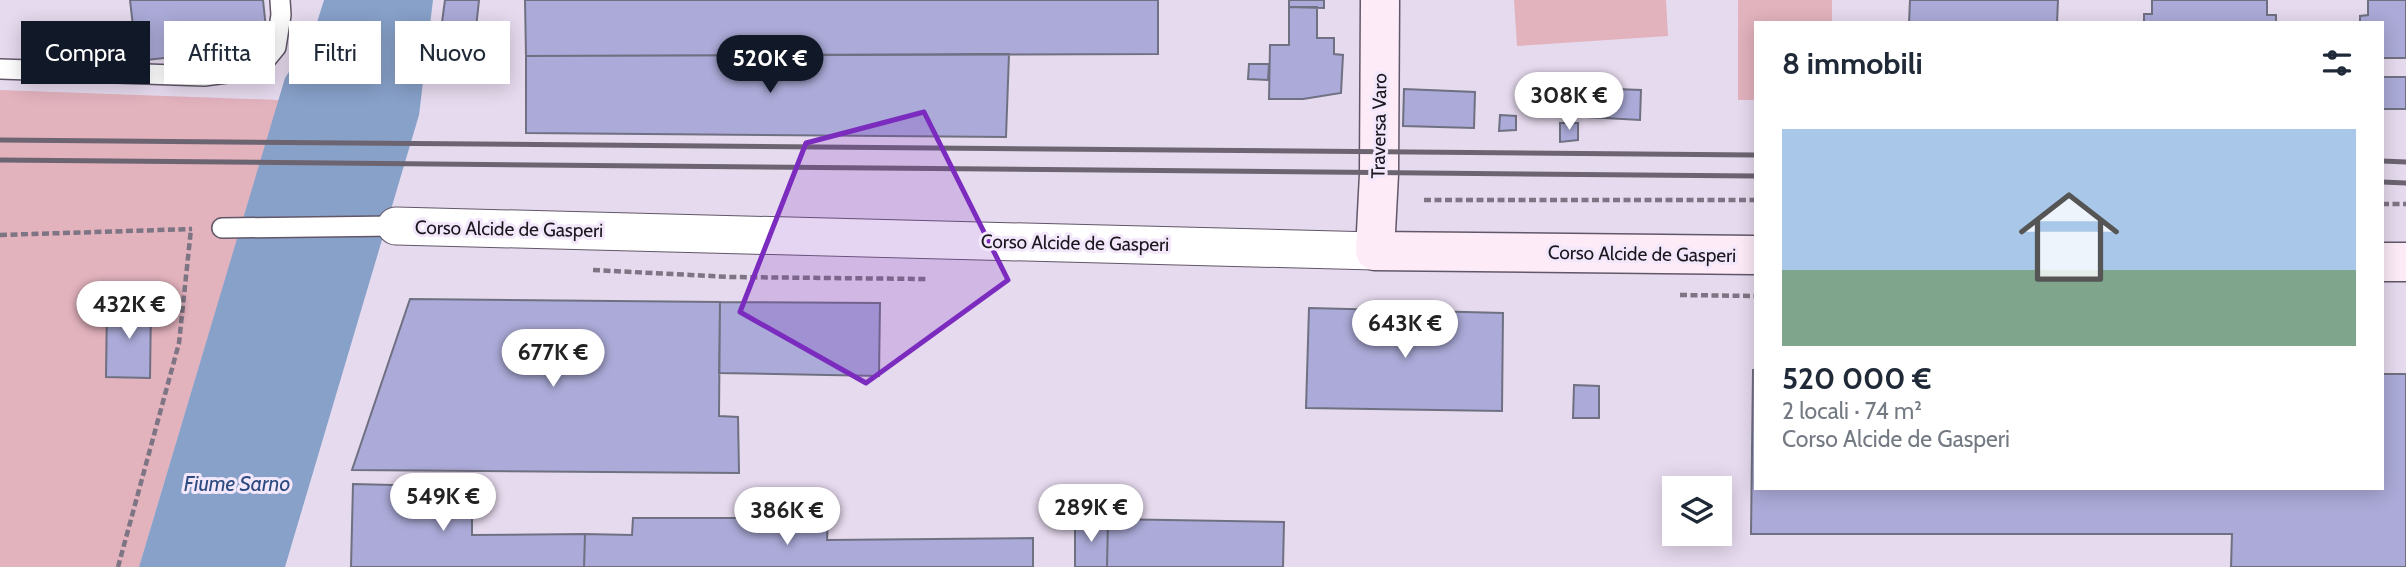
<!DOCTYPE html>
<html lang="it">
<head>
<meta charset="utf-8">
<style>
  :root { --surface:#fff; --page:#f6f6f7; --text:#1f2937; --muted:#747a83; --line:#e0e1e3; --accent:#111827 }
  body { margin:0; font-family:Cabin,sans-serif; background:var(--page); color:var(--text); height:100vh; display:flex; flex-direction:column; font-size:26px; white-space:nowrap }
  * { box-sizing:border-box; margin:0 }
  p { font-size:23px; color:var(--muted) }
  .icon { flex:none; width:38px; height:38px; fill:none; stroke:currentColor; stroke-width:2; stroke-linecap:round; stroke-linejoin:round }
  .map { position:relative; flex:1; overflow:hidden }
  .panel { position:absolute; left:1754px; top:21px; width:630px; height:469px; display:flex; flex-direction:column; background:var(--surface); border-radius:0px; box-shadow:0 4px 18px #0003 }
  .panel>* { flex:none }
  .guide { position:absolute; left:21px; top:21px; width:665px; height:63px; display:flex; gap:14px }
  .fabs { position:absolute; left:1662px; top:476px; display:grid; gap:14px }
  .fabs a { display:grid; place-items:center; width:70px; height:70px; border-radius:0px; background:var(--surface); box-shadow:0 4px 18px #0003; font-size:35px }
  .price { position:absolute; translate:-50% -60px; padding:0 16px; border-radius:24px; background:#fff; color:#222; font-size:23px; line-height:46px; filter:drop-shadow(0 2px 4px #0008) }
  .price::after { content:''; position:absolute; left:50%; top:42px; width:21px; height:16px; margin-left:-10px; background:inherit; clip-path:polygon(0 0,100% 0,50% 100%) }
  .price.selected { background:var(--accent); color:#fff }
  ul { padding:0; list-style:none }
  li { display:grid; align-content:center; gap:14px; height:371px; padding:0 28px }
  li+li { border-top:2px solid var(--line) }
  li span { display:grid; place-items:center; height:217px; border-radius:0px; color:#555 }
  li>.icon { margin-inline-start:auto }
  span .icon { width:126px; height:126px; fill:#fffc; stroke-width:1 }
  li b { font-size:30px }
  h2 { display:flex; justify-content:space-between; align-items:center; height:84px; padding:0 28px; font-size:30px }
  .tag { padding:0 24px; border-radius:0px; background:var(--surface); box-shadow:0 4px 18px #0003; font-size:24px; line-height:63px }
  .tag.selected { background:var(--accent); color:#fff }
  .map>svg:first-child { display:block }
</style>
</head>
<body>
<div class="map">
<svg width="2406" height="567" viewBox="0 0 2406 567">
  <rect width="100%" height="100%" fill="#e6daee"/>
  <path fill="#e2b2bd" d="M 1514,0 L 1666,0 L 1668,36 L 1517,46 Z
    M 1738,0 L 1832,0 L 1832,23 L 1755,23 L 1755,100 L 1738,100 Z
    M 0,90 L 279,100 L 139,567 L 0,567 Z"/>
  <path fill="#88a1c9" d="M 324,0 L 433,0 L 419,115 L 285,567 L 139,567 L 285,78 L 313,35 Z"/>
  <path fill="#abaad8" stroke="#707083" stroke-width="2" d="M 130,0 L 263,0 L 268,47 L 137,61 Z
    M 445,0 L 479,0 L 473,56 L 438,52 Z
    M 525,0 L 1158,0 L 1158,54 L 526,56 Z
    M 1289,0 L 1324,0 L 1324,8 L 1289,7 Z
    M 1910,0 L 2058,0 L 2057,23 L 1909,23 Z
    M 2152,0 L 2267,0 L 2267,15 L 2276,15 L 2276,23 L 2144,23 L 2144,14 L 2152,14 Z
    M 2368,0 L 2406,0 L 2406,58 L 2382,58 L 2382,23 L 2360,23 L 2360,16 L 2368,15 Z
    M 1289,7 L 1317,7 L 1317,38 L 1334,38 L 1334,54 L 1343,55 L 1341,93 L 1303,99 L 1269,99 L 1270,45 L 1289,45 Z
    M 1009,54 L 1006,137 L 526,133 L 526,56 Z
    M 1249,64 L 1269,64 L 1268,80 L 1248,79 Z
    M 2382,77 L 2406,77 L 2406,109 L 2382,109 Z
    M 1589,88 L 1641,90 L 1640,120 L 1587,117 Z
    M 1404,89 L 1475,92 L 1474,128 L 1403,126 Z
    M 1500,115 L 1516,116 L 1516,130 L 1499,131 Z
    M 1560,123 L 1578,123 L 1578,140 L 1560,142 Z
    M 410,299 L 720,302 L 719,416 L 738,417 L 739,473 L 352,470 Z
    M 720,302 L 880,303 L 879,376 L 719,373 Z
    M 107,304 L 151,305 L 150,378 L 106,377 Z
    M 1309,308 L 1503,313 L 1502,411 L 1306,408 Z
    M 1753,370 L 1755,370 L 1755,488 L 2382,488 L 2382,374 L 2406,374 L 2406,567 L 2231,567 L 2232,534 L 1751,534 Z
    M 1574,385 L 1599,386 L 1599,418 L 1573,418 Z
    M 353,484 L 472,487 L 472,535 L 585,534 L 584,567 L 351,567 Z
    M 633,518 L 828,518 L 827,540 L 1033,538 L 1033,567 L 584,567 L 585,534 L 632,535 Z
    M 1108,519 L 1284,522 L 1283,567 L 1107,567 Z
    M 1075,522 L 1108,522 L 1107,567 L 1075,567 Z"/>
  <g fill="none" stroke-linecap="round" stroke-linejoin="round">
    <g stroke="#615768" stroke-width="22">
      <path id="lane" d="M 0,69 L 204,76 L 258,69 L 276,47 L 281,15 L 280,0
        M 222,228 L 396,226"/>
    </g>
    <g stroke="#615768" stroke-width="39">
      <path id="street" d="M 396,226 L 1375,251"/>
    </g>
    <g stroke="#615768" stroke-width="41">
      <path id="secondary" d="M 1380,0 L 1379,174 L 1375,251 L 1755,255
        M 2382,262 L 2406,262"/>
    </g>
    <path stroke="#7d7583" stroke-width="4.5" stroke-dasharray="7 3.5" stroke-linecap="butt" d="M 1424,200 L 1755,200
      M 2382,204 L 2406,204
      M 0,235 L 192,229
      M 593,270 L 731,277 L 927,279
      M 1680,295 L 1755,296
      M 118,567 L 179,343 L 191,229"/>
    <use href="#lane" stroke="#fff" stroke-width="19"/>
    <use href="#street" stroke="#fff" stroke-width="37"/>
    <use href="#secondary" stroke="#fdecf8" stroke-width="38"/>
    <path stroke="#6c6571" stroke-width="5" d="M 0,140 L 1755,155
      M 0,160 L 1755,176
      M 2382,161 L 2406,162
      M 2382,182 L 2406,183"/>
  </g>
  <path fill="#7b2cbf" fill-opacity="0.2" stroke="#7b2cbf" stroke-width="5" stroke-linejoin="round" d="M 924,112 L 1008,280 L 866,383 L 740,312 L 806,143 Z"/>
  <g text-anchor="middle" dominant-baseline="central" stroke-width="6" stroke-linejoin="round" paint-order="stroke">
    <g font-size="19" fill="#1b171e" stroke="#f3e7fb">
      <text transform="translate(1379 126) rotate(-89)">Traversa Varo</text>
      <text transform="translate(509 229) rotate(1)">Corso Alcide de Gasperi</text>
      <text transform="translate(1075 243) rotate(1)">Corso Alcide de Gasperi</text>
      <text transform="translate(1642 254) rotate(1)">Corso Alcide de Gasperi</text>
    </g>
    <g font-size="21" font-style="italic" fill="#2b4a7f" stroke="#f3e7fb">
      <text x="237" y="483">Fiume Sarno</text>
    </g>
  </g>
</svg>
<div class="fabs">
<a><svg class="icon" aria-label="layers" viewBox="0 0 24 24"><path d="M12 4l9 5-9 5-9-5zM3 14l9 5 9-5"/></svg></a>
</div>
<b class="price selected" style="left:770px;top:95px">520K €</b>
<b class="price" style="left:1569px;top:132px">308K €</b>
<b class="price" style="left:129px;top:341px">432K €</b>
<b class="price" style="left:1405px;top:360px">643K €</b>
<b class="price" style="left:553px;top:389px">677K €</b>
<b class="price" style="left:443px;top:533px">549K €</b>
<b class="price" style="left:1091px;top:544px">289K €</b>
<b class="price" style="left:787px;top:547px">386K €</b>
<div class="guide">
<a class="tag selected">Compra</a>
<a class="tag">Affitta</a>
<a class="tag">Filtri</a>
<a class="tag">Nuovo</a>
</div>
<section class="panel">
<h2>8 immobili<svg class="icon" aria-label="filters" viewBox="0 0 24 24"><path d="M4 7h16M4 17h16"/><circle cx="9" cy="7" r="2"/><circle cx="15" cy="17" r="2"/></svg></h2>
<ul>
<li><span style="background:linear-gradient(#a9c7e8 65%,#7fa58c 0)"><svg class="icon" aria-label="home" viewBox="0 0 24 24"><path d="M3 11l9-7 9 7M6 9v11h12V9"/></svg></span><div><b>520 000 €</b><p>2 locali · 74 m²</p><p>Corso Alcide de Gasperi</p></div></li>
</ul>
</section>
</div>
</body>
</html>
